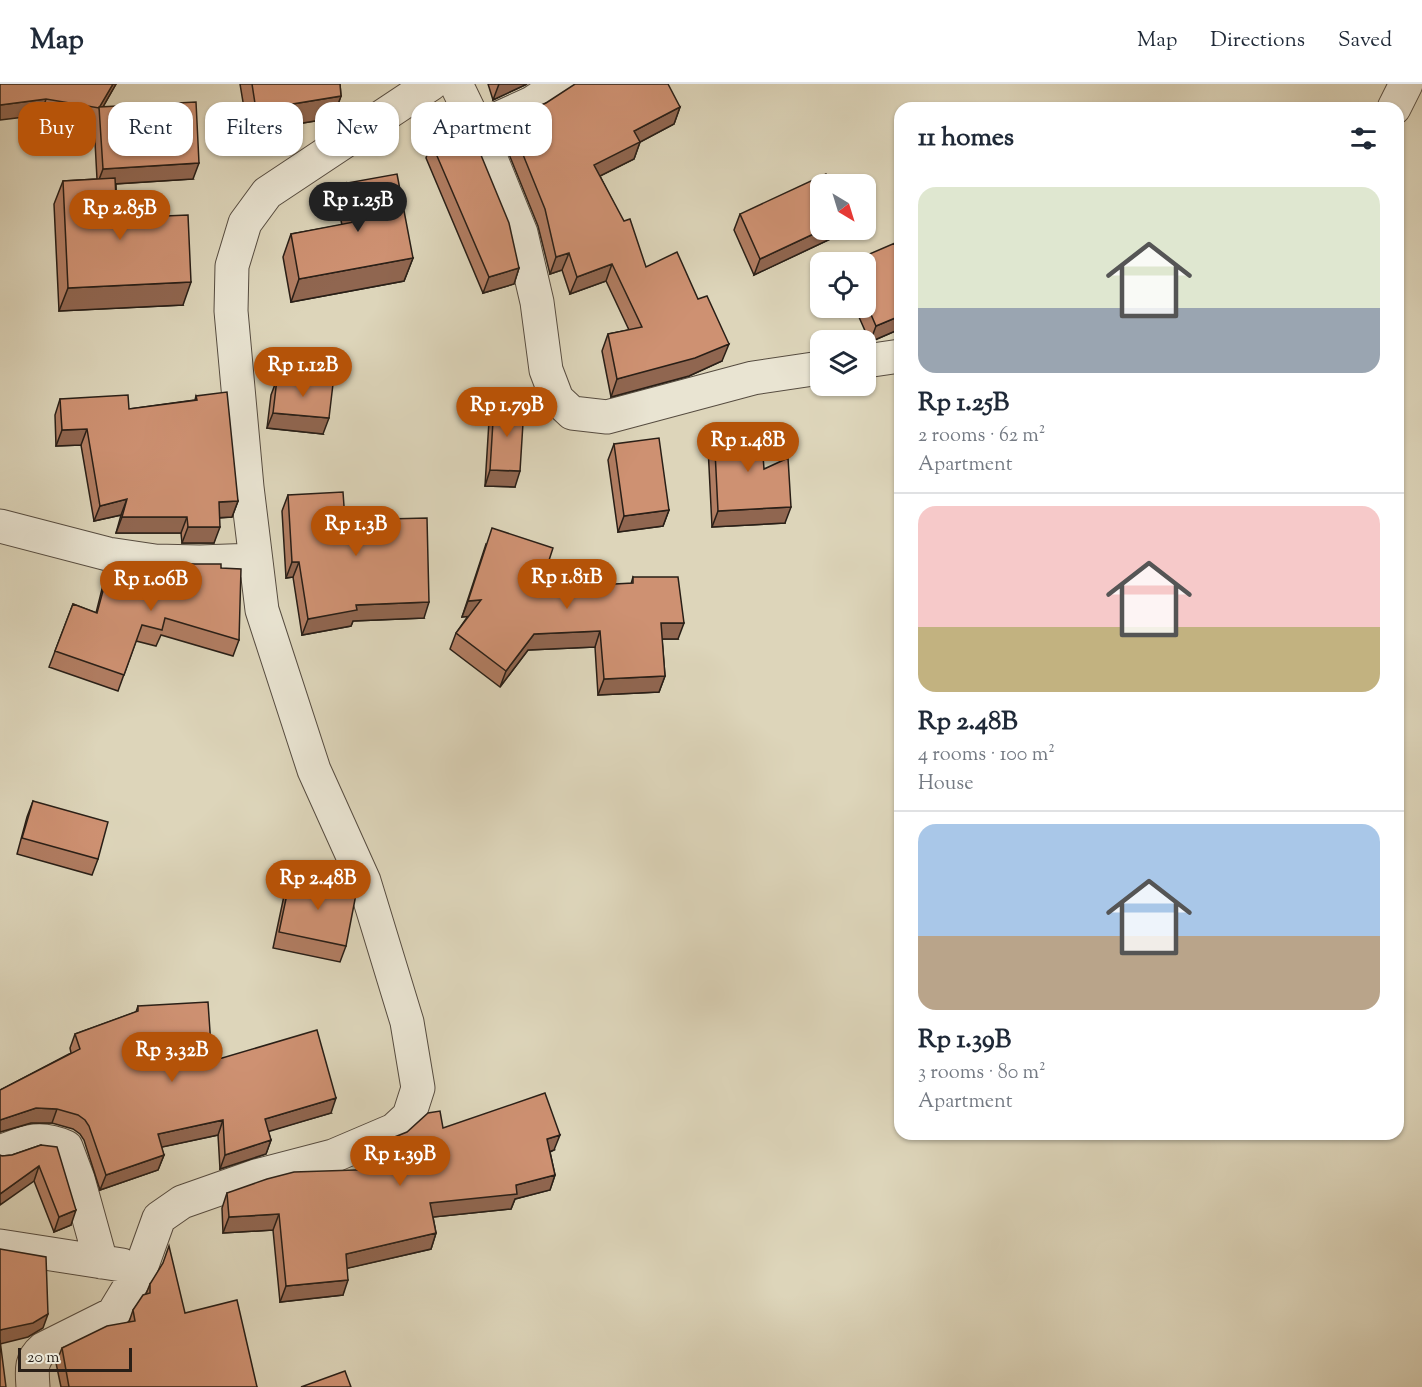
<!DOCTYPE html>
<html lang="en">
<head>
<meta charset="utf-8">
<style>
  :root { --surface:#fff; --page:#f6f6f7; --text:#1f2937; --muted:#747a83; --line:#e0e1e3; --accent:#b45309 }
  body { margin:0; font-family:"Sorts Mill Goudy",serif; background:var(--page); color:var(--text); height:100vh; display:flex; flex-direction:column; font-size:22px; white-space:nowrap }
  * { box-sizing:border-box; margin:0 }
  p { font-size:20px; color:var(--muted) }
  .icon { flex:none; width:33px; height:33px; fill:none; stroke:currentColor; stroke-width:2; stroke-linecap:round; stroke-linejoin:round }
  .map { position:relative; flex:1; overflow:hidden }
  .side { position:absolute; left:894px; top:18px; width:510px; height:1038px; display:flex; flex-direction:column; background:var(--surface); border-radius:18px; box-shadow:0 2px 4px #0004 }
  .side>* { flex:none }
  .guide { position:absolute; left:18px; top:18px; width:570px; height:54px; display:flex; gap:12px }
  .needle { width:39px; rotate:142deg }
  .fabs { position:absolute; left:810px; top:90px; display:grid; gap:12px }
  .fabs a { display:grid; place-items:center; width:66px; height:66px; border-radius:12px; background:var(--surface); box-shadow:0 2px 4px #0004; font-size:30px }
  .scale { position:absolute; left:18px; bottom:15px; width:114px; box-sizing:border-box; padding-left:6px; border:3px solid #291f17; border-top:0; font-size:16px; line-height:21px; white-space:nowrap; color:#291f17; -webkit-text-stroke:4px #e9e4d2; paint-order:stroke }
  .price { position:absolute; translate:-50% -51px; padding:0 14px; border-radius:21px; background:var(--accent); color:#fff; font-size:20px; line-height:39px; filter:drop-shadow(0 2px 3px #0008) }
  .price::after { content:''; position:absolute; left:50%; top:36px; width:18px; height:14px; margin-left:-9px; background:inherit; clip-path:polygon(0 0,100% 0,50% 100%) }
  .price.active { background:#222; color:#fff }
  ul { padding:0; list-style:none }
  li { display:grid; align-content:center; gap:12px; height:318px; padding:0 24px }
  li+li { border-top:2px solid var(--line) }
  li span { display:grid; place-items:center; height:186px; border-radius:18px; color:#555 }
  li>.icon { margin-inline-start:auto }
  span .icon { width:108px; height:108px; fill:#fffc; stroke-width:1 }
  li b { font-size:26px }
  h2 { display:flex; justify-content:space-between; align-items:center; height:72px; padding:0 24px; font-size:26px }
  .pill { padding:0 21px; border-radius:18px; background:var(--surface); box-shadow:0 2px 4px #0004; font-size:21px; line-height:54px }
  .pill.active { background:var(--accent); color:#fff }
  header { display:flex; align-items:center; gap:36px; box-sizing:border-box; height:84px; padding:0 30px; background:var(--surface); border-bottom:2px solid var(--line) }
  header strong { font-size:28px }
  nav { display:flex; gap:33px; margin-inline-start:auto; font-size:21px }
  .map>svg:first-child { display:block }
</style>
</head>
<body>
<header>
<strong>Map</strong>
<nav><a>Map</a><a>Directions</a><a>Saved</a></nav>
</header>
<div class="map">
<svg width="1422" height="1303" viewBox="0 0 1422 1303">
  <rect width="100%" height="100%" fill="#ddd5ba"/>
  <filter id="stains"><feTurbulence type="fractalNoise" baseFrequency=".00333" numOctaves="4"/><feColorMatrix values="0 0 0 0 .2 0 0 0 0 .09 0 0 0 0 .02 0 0 0 .5 -.17"/></filter>
  <radialGradient id="worn" r=".72"><stop offset=".6" stop-color="#630" stop-opacity="0"/><stop offset="1" stop-color="#630" stop-opacity=".3"/></radialGradient>
  <g fill="none" stroke-linecap="round" stroke-linejoin="round">
    <g stroke="#564c40" stroke-width="35">
      <path id="minor" d="M 456,0 L 485,60 L 521,149 L 537,218 L 546,286 L 557,315 L 572,329 L 607,333 L 753,294 L 820,284
        M 1394,24 L 1406,0
        M 477,44 L 532,19 L 561,0
        M 866,277 L 900,272
        M 0,442 L 108,470 L 155,477 L 200,478 L 256,476
        M 0,1068 C 26,1058 39,1051 66,1063 L 78,1095 L 101,1178
        M 0,1162 L 122,1181
        M 33,1303 C 32,1287 30,1276 43,1265 L 113,1230 L 141,1184 L 159,1134 L 182,1118 L 256,1092 L 333,1072 L 394,1046 L 409,1032 L 418,1004 L 407,938 L 364,797 L 314,686 L 262,526 L 247,403 L 231,227 L 232,182 L 245,139 L 267,109 L 431,0"/>
    </g>
    <use href="#minor" stroke="#e9e4d2" stroke-width="33"/>
  </g>
  <path fill="#b17d62" stroke="#291f17" stroke-width="1.5" d="M 0,0 L 116,0 L 103,23 L 193,95 L 116,100 L 117,134 L 183,221 L 59,227 L 54,120 L 63,97 L 97,95 L 94,39 L 41,31 Z
    M 240,0 L 340,0 L 341,12 L 333,34 L 248,48 Z
    M 488,0 L 527,0 L 493,16 Z
    M 546,19 L 680,23 L 674,40 L 640,58 L 634,75 L 600,92 L 646,183 L 722,277 L 689,292 L 611,313 L 602,267 L 608,250 L 629,246 L 606,197 L 570,210 L 562,186 L 550,190 L 538,142 L 502,53 L 509,36 Z
    M 431,58 L 519,184 L 514,200 L 483,209 L 426,74 Z
    M 347,99 L 413,174 L 404,197 L 291,218 L 283,173 L 291,150 L 342,141 L 338,123 Z
    M 740,130 L 820,146 L 842,146 L 841,150 L 754,191 L 734,146 Z
    M 900,171 L 900,245 L 870,258 L 855,224 L 866,224 L 866,178 Z
    M 277,295 L 323,350 L 267,344 L 271,311 Z
    M 196,312 L 238,417 L 232,433 L 219,434 L 214,459 L 182,459 L 181,449 L 116,449 L 121,431 L 94,437 L 81,361 L 56,362 L 55,331 L 60,315 L 129,325 L 195,316 Z
    M 494,321 L 515,403 L 485,402 L 489,337 Z
    M 714,347 L 764,385 L 785,439 L 712,443 L 708,363 Z
    M 614,360 L 669,426 L 663,442 L 618,448 L 608,376 Z
    M 288,411 L 345,436 L 424,534 L 353,537 L 351,542 L 302,551 L 293,493 L 286,494 L 282,427 Z
    M 486,460 L 540,504 L 631,500 L 633,493 L 678,555 L 662,555 L 665,592 L 659,608 L 598,611 L 595,563 L 528,566 L 500,603 L 450,565 L 456,549 L 468,532 L 462,533 Z
    M 189,480 L 221,484 L 239,556 L 233,572 L 161,551 L 156,562 L 136,557 L 118,607 L 49,583 L 73,520 L 96,529 L 104,497 L 110,481 L 184,500 L 183,496 Z
    M 33,717 L 98,775 L 92,791 L 17,770 L 27,733 Z
    M 291,791 L 346,862 L 340,878 L 273,864 L 285,807 Z
    M 138,922 L 212,977 L 331,1029 L 268,1047 L 271,1056 L 266,1070 L 220,1085 L 218,1051 L 161,1063 L 164,1071 L 158,1086 L 100,1106 L 84,1056 L 80,1050 L 73,1045 L 52,1039 L 31,1039 L 0,1048 L 0,1006 L 71,969 L 70,964 L 75,950 L 136,928 Z
    M 443,1044 L 554,1066 L 550,1068 L 555,1091 L 550,1106 L 515,1115 L 511,1125 L 433,1133 L 436,1149 L 431,1165 L 347,1184 L 343,1211 L 280,1218 L 273,1146 L 223,1149 L 222,1124 L 227,1109 L 378,1085 L 376,1074 L 382,1058 Z
    M 41,1061 L 71,1141 L 54,1148 L 34,1097 L 2,1072 L 12,1071 Z
    M 150,1200 L 185,1229 L 257,1303 L 61,1303 L 56,1279 L 62,1264 L 129,1238 L 133,1226 L 146,1210 Z"/>
  <path fill="#906650" stroke="#291f17" stroke-width="1.5" d="M 113,0 L 116,0 L 100,28 L 99,23 Z
    M 499,0 L 527,0 L 493,16 Z
    M 341,12 L 333,34 L 248,48 L 256,26 Z
    M 46,15 L 41,31 L 0,36 L 0,21 Z
    M 680,23 L 674,40 L 640,58 L 634,75 L 588,98 L 594,81 L 634,47 Z
    M 199,79 L 193,95 L 97,101 L 103,85 Z
    M 822,146 L 842,146 L 841,150 L 754,191 L 760,175 Z
    M 569,169 L 562,186 L 550,190 L 556,173 Z
    M 413,174 L 404,197 L 291,218 L 299,195 Z
    M 612,180 L 606,197 L 570,210 L 577,193 Z
    M 519,184 L 514,200 L 483,209 L 489,193 Z
    M 191,198 L 183,221 L 59,227 L 68,204 Z
    M 900,232 L 900,245 L 870,258 L 876,242 Z
    M 729,260 L 722,277 L 689,292 L 611,313 L 617,295 Z
    M 273,329 L 329,334 L 323,350 L 267,344 Z
    M 87,345 L 81,361 L 56,362 L 62,346 Z
    M 490,386 L 520,387 L 515,403 L 485,402 Z
    M 127,415 L 121,431 L 94,437 L 100,422 Z
    M 238,417 L 232,433 L 213,434 L 219,418 Z
    M 791,423 L 785,439 L 712,443 L 718,427 Z
    M 669,426 L 663,442 L 618,448 L 624,432 Z
    M 122,433 L 187,433 L 181,449 L 116,449 Z
    M 188,443 L 220,443 L 214,459 L 182,459 Z
    M 292,478 L 299,478 L 293,493 L 286,494 Z
    M 481,516 L 475,532 L 462,533 L 468,517 Z
    M 429,518 L 424,534 L 353,537 L 351,542 L 302,551 L 308,535 L 356,521 Z
    M 661,539 L 684,539 L 678,555 L 655,555 Z
    M 600,547 L 595,563 L 528,566 L 500,603 L 506,587 L 534,550 Z
    M 665,592 L 659,608 L 598,611 L 604,595 Z
    M 336,1014 L 331,1029 L 260,1050 L 265,1035 Z
    M 36,1024 L 57,1025 L 52,1039 L 31,1039 L 0,1048 L 0,1036 Z
    M 223,1036 L 218,1051 L 153,1065 L 158,1050 Z
    M 560,1051 L 554,1066 L 541,1071 L 547,1055 Z
    M 271,1056 L 266,1070 L 220,1085 L 225,1071 Z
    M 164,1071 L 158,1086 L 100,1106 L 106,1091 Z
    M 39,1082 L 34,1097 L 0,1121 L 0,1110 Z
    M 555,1091 L 550,1106 L 515,1115 L 511,1125 L 424,1134 L 430,1119 L 516,1101 Z
    M 76,1126 L 71,1141 L 54,1148 L 59,1133 Z
    M 279,1130 L 273,1146 L 223,1149 L 229,1133 Z
    M 436,1149 L 431,1165 L 340,1186 L 346,1170 Z
    M 348,1196 L 343,1211 L 280,1218 L 286,1202 Z
    M 48,1230 L 43,1244 L 28,1253 L 0,1260 L 0,1246 Z"/>
  <path fill="#ce9172" stroke="#291f17" stroke-width="1.5" d="M 0,0 L 113,0 L 99,24 L 46,15 L 0,21 Z
    M 252,0 L 340,0 L 341,12 L 256,26 Z
    M 575,0 L 668,0 L 680,23 L 634,47 L 640,58 L 594,81 L 624,137 L 630,135 L 646,183 L 677,168 L 698,215 L 707,212 L 729,260 L 695,274 L 617,295 L 608,250 L 642,243 L 612,180 L 577,193 L 569,169 L 556,173 L 545,125 L 509,36 L 546,19 Z
    M 196,18 L 199,79 L 103,85 L 99,23 Z
    M 469,42 L 509,139 L 519,184 L 489,193 L 431,58 Z
    M 397,90 L 413,174 L 299,195 L 291,150 L 354,138 L 347,99 Z
    M 826,90 L 831,100 L 820,100 L 820,146 L 822,146 L 760,175 L 740,130 Z
    M 115,94 L 117,134 L 188,131 L 191,198 L 68,204 L 63,97 Z
    M 895,159 L 900,171 L 900,232 L 876,242 L 866,219 L 866,178 L 851,178 Z
    M 277,295 L 333,300 L 329,334 L 273,329 Z
    M 227,308 L 238,417 L 219,418 L 220,443 L 188,443 L 187,433 L 122,433 L 127,415 L 100,422 L 87,345 L 62,346 L 60,315 L 128,311 L 129,325 L 197,316 L 196,312 Z
    M 494,321 L 524,323 L 520,387 L 490,386 Z
    M 761,344 L 764,385 L 788,374 L 791,423 L 718,427 L 714,347 Z
    M 659,354 L 669,426 L 624,432 L 614,360 Z
    M 343,408 L 345,436 L 427,434 L 429,518 L 356,521 L 357,526 L 308,535 L 299,478 L 292,478 L 288,411 Z
    M 492,444 L 553,464 L 540,504 L 633,499 L 633,493 L 678,493 L 684,539 L 661,539 L 665,592 L 604,595 L 600,547 L 534,550 L 506,587 L 456,549 L 481,516 L 468,517 Z
    M 189,480 L 221,480 L 221,484 L 241,485 L 239,556 L 165,534 L 162,546 L 142,541 L 124,591 L 55,567 L 73,520 L 97,529 L 110,481 L 190,501 Z
    M 33,717 L 108,738 L 98,775 L 22,754 Z
    M 291,791 L 357,805 L 346,862 L 279,848 Z
    M 208,918 L 212,977 L 317,946 L 336,1014 L 265,1035 L 271,1056 L 225,1071 L 223,1036 L 158,1050 L 164,1071 L 106,1091 L 89,1042 L 85,1036 L 78,1031 L 57,1025 L 36,1024 L 0,1036 L 0,1006 L 80,965 L 75,950 L 138,927 L 138,922 Z
    M 545,1009 L 560,1051 L 547,1055 L 555,1091 L 516,1101 L 517,1110 L 430,1119 L 436,1149 L 346,1170 L 348,1196 L 286,1202 L 279,1130 L 229,1133 L 227,1109 L 267,1095 L 294,1088 L 386,1085 L 382,1058 L 407,1048 L 428,1029 L 440,1027 L 443,1044 Z
    M 41,1061 L 57,1063 L 76,1126 L 59,1133 L 39,1082 L 0,1110 L 0,1071 L 2,1072 L 12,1071 Z
    M 169,1162 L 185,1229 L 237,1216 L 257,1303 L 69,1303 L 62,1264 L 107,1242 L 135,1237 L 133,1226 L 143,1211 L 150,1209 L 150,1200 L 163,1179 Z
    M 0,1165 L 46,1173 L 48,1230 L 33,1239 L 0,1246 Z
    M 0,1256 L 6,1303 L 0,1303 Z
    M 345,1287 L 351,1303 L 301,1303 Z"/>
  <rect width="100%" height="100%" filter="url(#stains)"/>
  <rect width="100%" height="100%" fill="url(#worn)"/>
</svg>
<div class="fabs">
<a><svg class="needle" viewBox="-14 -14 28 28"><path d="M0-13l5 13h-10z" fill="#e53935"/><path d="M0 13l5-13h-10z" fill="#747a83"/></svg></a>
<a><svg class="icon" aria-label="locate" viewBox="0 0 24 24"><circle cx="12" cy="12" r="6"/><path d="M12 2v4M12 18v4M2 12h4M18 12h4"/></svg></a>
<a><svg class="icon" aria-label="layers" viewBox="0 0 24 24"><path d="M12 4l9 5-9 5-9-5zM3 14l9 5 9-5"/></svg></a>
</div>
<div class="scale">20 m</div>
<b class="price active" style="left:358px;top:149px">Rp 1.25B</b>
<b class="price" style="left:120px;top:157px">Rp 2.85B</b>
<b class="price" style="left:303px;top:314px">Rp 1.12B</b>
<b class="price" style="left:507px;top:354px">Rp 1.79B</b>
<b class="price" style="left:748px;top:389px">Rp 1.48B</b>
<b class="price" style="left:356px;top:473px">Rp 1.3B</b>
<b class="price" style="left:567px;top:526px">Rp 1.81B</b>
<b class="price" style="left:151px;top:528px">Rp 1.06B</b>
<b class="price" style="left:318px;top:827px">Rp 2.48B</b>
<b class="price" style="left:172px;top:999px">Rp 3.32B</b>
<b class="price" style="left:400px;top:1103px">Rp 1.39B</b>
<div class="guide">
<a class="pill active">Buy</a>
<a class="pill">Rent</a>
<a class="pill">Filters</a>
<a class="pill">New</a>
<a class="pill">Apartment</a>
</div>
<section class="side">
<h2>11 homes<svg class="icon" aria-label="filters" viewBox="0 0 24 24"><path d="M4 7h16M4 17h16"/><circle cx="9" cy="7" r="2"/><circle cx="15" cy="17" r="2"/></svg></h2>
<ul>
<li><span style="background:linear-gradient(#dfe7d0 65%,#9aa5b1 0)"><svg class="icon" aria-label="home" viewBox="0 0 24 24"><path d="M3 11l9-7 9 7M6 9v11h12V9"/></svg></span><div><b>Rp 1.25B</b><p>2 rooms · 62 m²</p><p>Apartment</p></div></li>
<li><span style="background:linear-gradient(#f6c9c9 65%,#c2b280 0)"><svg class="icon" aria-label="home" viewBox="0 0 24 24"><path d="M3 11l9-7 9 7M6 9v11h12V9"/></svg></span><div><b>Rp 2.48B</b><p>4 rooms · 100 m²</p><p>House</p></div></li>
<li><span style="background:linear-gradient(#a9c7e8 60%,#b9a48a 0)"><svg class="icon" aria-label="home" viewBox="0 0 24 24"><path d="M3 11l9-7 9 7M6 9v11h12V9"/></svg></span><div><b>Rp 1.39B</b><p>3 rooms · 80 m²</p><p>Apartment</p></div></li>
</ul>
</section>
</div>
</body>
</html>
